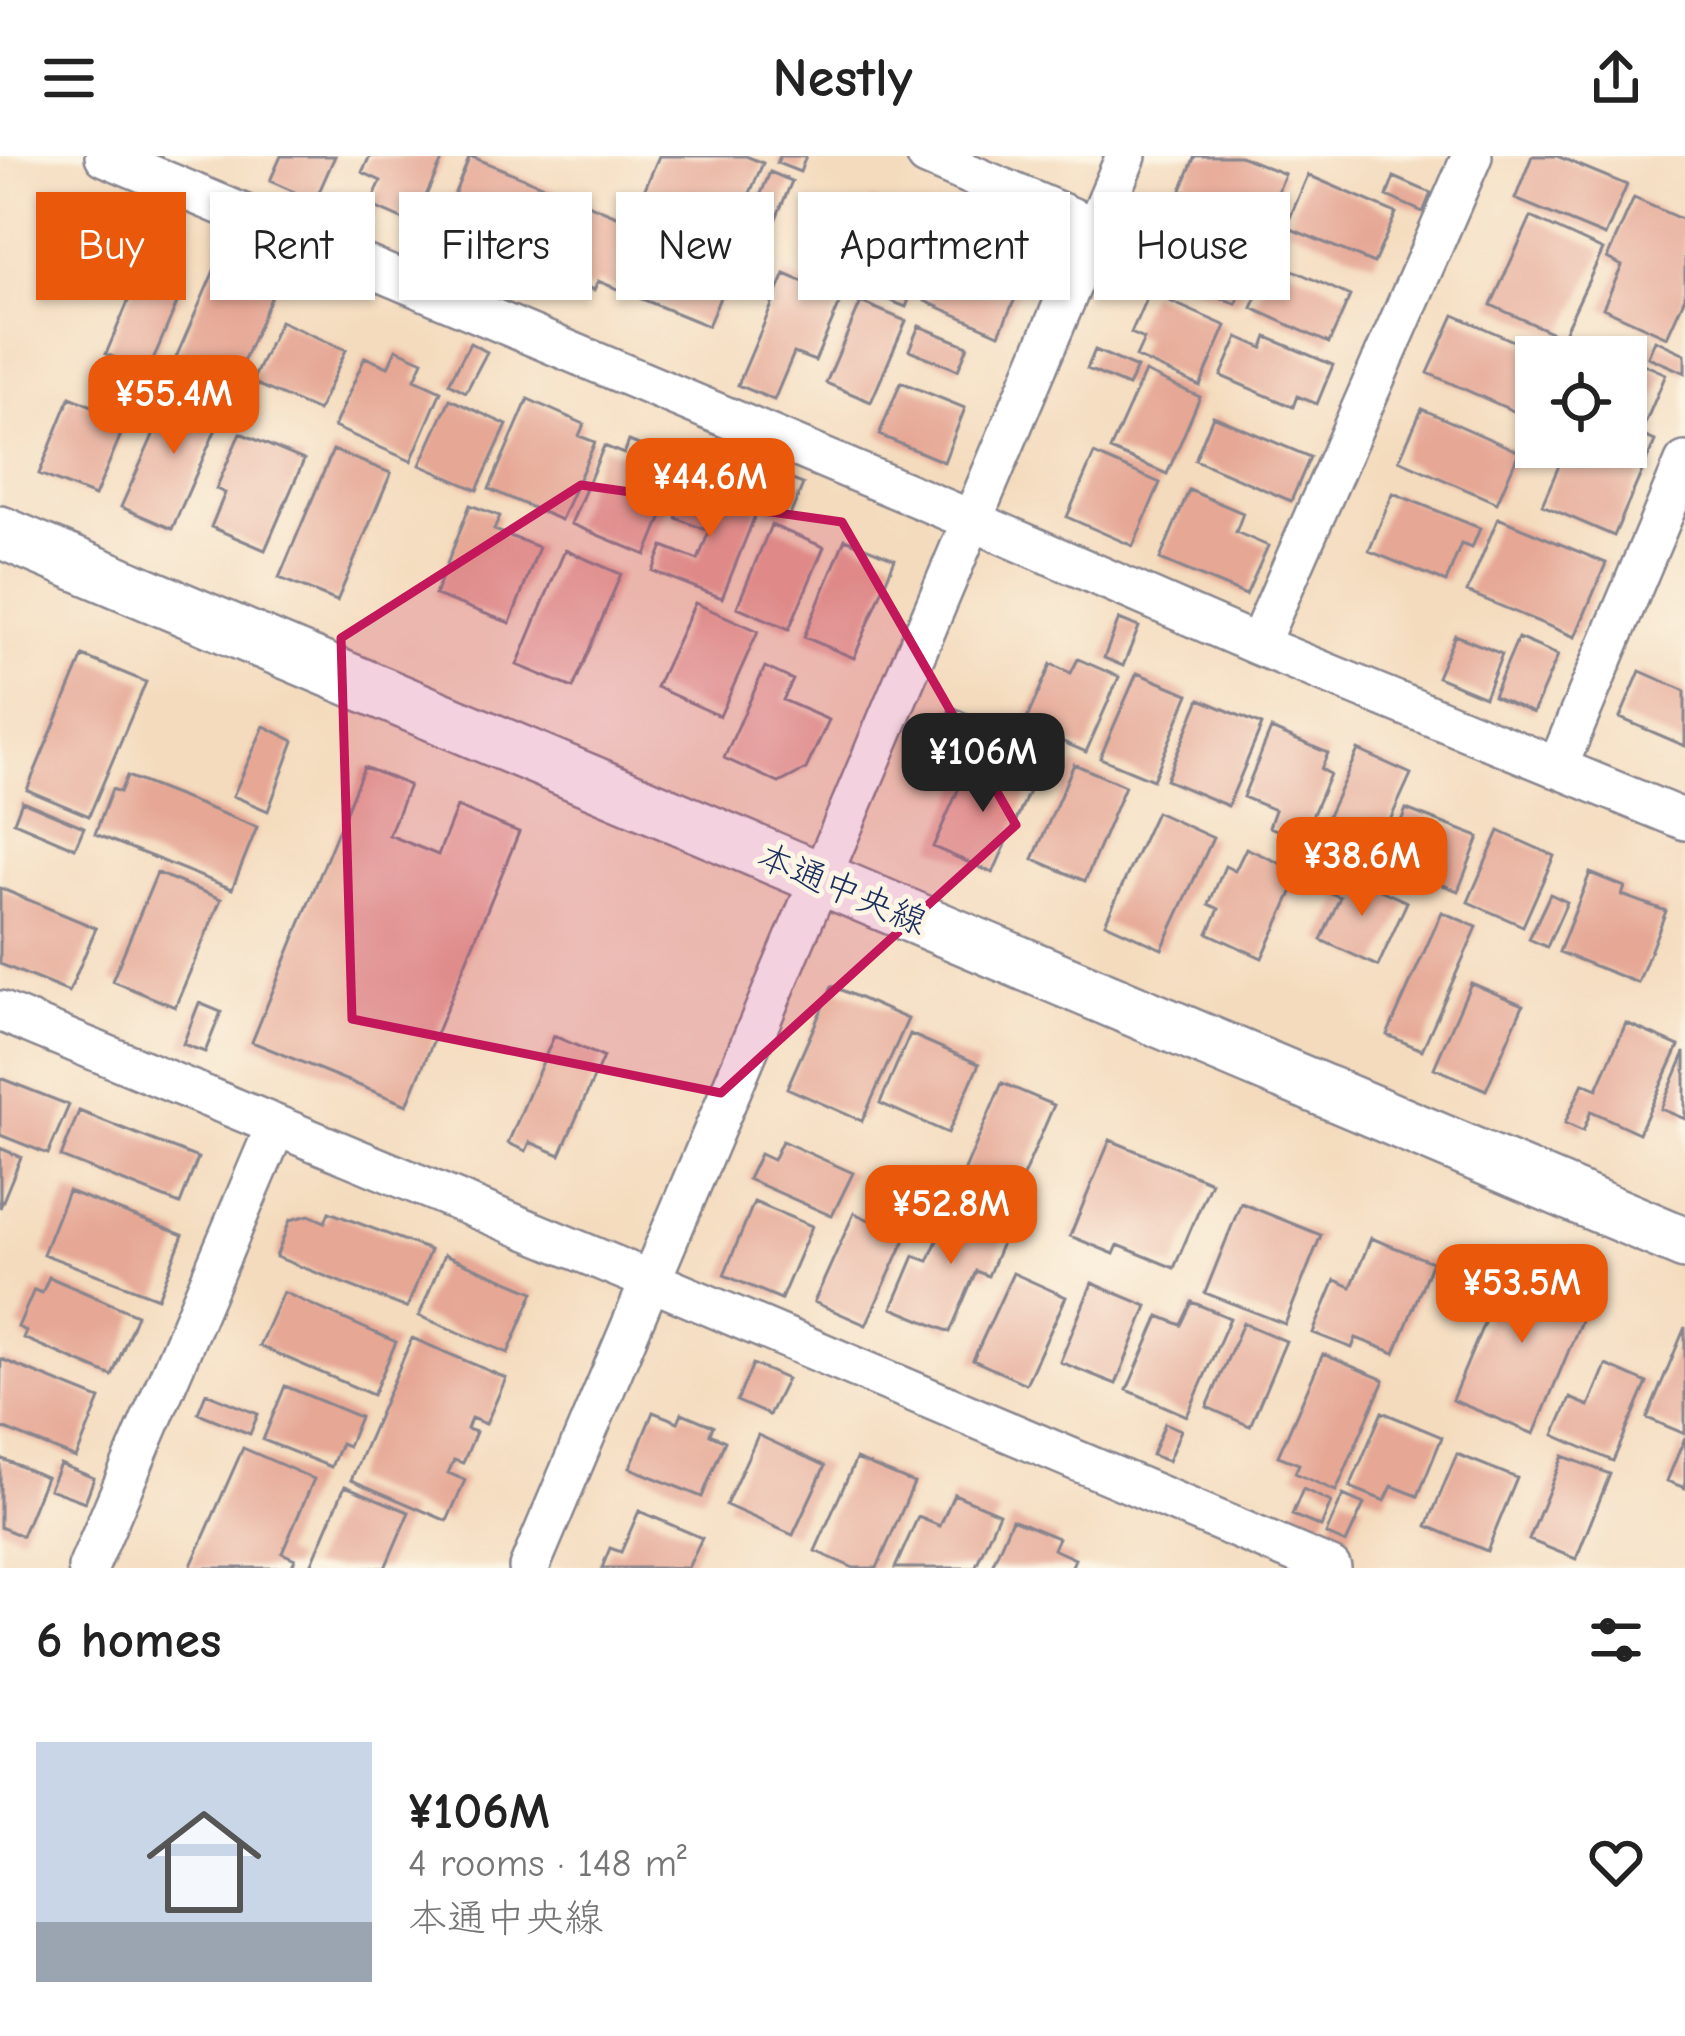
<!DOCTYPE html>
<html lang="en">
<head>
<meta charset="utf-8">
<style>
  :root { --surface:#fff; --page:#f6f6f6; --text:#222; --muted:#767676; --line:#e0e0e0; --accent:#ea580c }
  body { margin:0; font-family:"Comic Neue","Klee One",sans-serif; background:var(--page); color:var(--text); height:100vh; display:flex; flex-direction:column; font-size:45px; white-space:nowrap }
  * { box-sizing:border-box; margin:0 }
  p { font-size:39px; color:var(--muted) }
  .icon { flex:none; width:66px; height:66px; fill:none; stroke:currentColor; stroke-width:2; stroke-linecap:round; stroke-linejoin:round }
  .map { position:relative; height:1412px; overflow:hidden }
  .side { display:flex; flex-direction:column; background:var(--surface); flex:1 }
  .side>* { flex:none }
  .top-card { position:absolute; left:36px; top:36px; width:1614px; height:108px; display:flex; gap:24px }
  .fabs { position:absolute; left:1515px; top:180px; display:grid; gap:24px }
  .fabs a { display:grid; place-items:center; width:132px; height:132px; border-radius:0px; background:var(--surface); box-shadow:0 3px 9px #0004; font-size:60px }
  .price { position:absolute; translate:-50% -102px; padding:0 27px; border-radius:24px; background:var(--accent); color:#fff; font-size:39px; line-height:78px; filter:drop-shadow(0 3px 6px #0008) }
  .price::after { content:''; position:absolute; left:50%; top:72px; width:36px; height:27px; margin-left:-18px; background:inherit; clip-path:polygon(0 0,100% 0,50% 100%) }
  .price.active { background:#222; color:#fff }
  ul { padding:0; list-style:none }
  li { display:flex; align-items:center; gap:36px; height:300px; padding:0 36px }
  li+li { border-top:3px solid var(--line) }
  li span { display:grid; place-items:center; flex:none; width:336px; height:240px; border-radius:0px; color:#555 }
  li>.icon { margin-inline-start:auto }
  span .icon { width:144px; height:144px; fill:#fffc; stroke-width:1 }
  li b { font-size:51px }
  h2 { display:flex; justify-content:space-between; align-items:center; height:144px; padding:0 36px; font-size:51px }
  .chip { padding:0 42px; border-radius:0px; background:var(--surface); box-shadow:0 3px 9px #0004; font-size:42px; line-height:108px }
  .chip.active { background:var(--accent); color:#fff }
  header { display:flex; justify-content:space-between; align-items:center; height:156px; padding:0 36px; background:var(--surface); font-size:54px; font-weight:800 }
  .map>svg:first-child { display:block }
</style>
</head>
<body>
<header><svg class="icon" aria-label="menu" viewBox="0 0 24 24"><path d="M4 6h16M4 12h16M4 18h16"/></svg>Nestly<svg class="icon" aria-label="share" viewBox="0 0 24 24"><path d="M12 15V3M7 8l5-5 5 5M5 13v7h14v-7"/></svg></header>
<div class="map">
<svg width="1685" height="1412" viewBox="0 0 1685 1412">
  <rect width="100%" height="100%" fill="#fcf5e5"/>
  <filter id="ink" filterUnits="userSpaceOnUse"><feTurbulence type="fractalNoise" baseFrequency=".00833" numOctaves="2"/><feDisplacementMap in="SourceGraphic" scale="24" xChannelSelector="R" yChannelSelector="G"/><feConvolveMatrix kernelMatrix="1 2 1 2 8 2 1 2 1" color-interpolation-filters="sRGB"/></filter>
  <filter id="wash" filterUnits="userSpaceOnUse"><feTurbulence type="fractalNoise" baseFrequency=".004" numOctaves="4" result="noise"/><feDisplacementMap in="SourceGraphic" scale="48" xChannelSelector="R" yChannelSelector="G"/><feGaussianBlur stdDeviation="2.7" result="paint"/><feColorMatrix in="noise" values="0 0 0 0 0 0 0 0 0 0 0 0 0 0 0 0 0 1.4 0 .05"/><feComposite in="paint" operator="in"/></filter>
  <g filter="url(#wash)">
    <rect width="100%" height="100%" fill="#f4dbbe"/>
    <g id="blocks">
      <path fill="#e6a795" d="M 281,0 L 335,0 L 315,45 L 270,25 Z
        M 370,0 L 444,0 L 413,68 L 370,49 L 381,25 L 362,16 Z
        M 470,0 L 734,108 L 708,170 L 598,125 L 594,134 L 548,115 L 552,105 L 445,61 Z
        M 659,0 L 746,0 L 763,7 L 733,76 L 643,37 Z
        M 780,0 L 806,0 L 800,16 L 777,7 Z
        M 1195,0 L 1240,0 L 1285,18 L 1265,68 L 1181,34 Z
        M 1532,0 L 1557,0 L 1627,29 L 1605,80 L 1515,43 Z
        M 770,16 L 792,25 L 765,88 L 744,79 Z
        M 1308,19 L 1396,57 L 1374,107 L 1286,71 Z
        M 1394,21 L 1431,37 L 1423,56 L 1387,40 Z
        M 1634,42 L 1685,65 L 1685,141 L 1667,181 L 1603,152 L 1622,110 L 1607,102 Z
        M 871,44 L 938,71 L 906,151 L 839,124 Z
        M 1200,56 L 1264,83 L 1236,148 L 1133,106 L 1144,77 L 1175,90 L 1180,77 L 1189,81 Z
        M 1531,61 L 1603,94 L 1562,181 L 1491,149 Z
        M 955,79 L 1029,112 L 999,178 L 925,145 Z
        M 227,85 L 285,110 L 229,238 L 171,213 Z
        M 1273,105 L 1350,140 L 1329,187 L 1252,152 Z
        M 785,118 L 842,142 L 815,205 L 794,197 L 774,244 L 738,229 Z
        M 138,122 L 180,140 L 131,256 L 100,244 L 118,203 L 106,198 Z
        M 1149,136 L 1226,170 L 1200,230 L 1136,201 L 1144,183 L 1131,177 Z
        M 861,146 L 906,165 L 871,246 L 826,227 Z
        M 1454,159 L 1550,201 L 1536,201 L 1536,241 L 1527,261 L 1428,217 Z
        M 280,165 L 346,194 L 318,255 L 252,226 Z
        M 919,170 L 968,190 L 958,214 L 909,194 Z
        M 1572,177 L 1666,218 L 1644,270 L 1626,263 L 1626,201 L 1562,201 Z
        M 1238,181 L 1263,192 L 1267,181 L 1333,209 L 1317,248 L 1297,240 L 1293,251 L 1221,220 Z
        M 1655,184 L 1685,198 L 1685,217 L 1648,201 Z
        M 470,187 L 487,196 L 466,236 L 449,227 Z
        M 396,193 L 423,205 L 415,223 L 441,235 L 411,305 L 334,271 L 365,201 L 388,211 Z
        M 1095,194 L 1137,212 L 1128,230 L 1087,213 Z
        M 1145,216 L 1200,241 L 1167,318 L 1110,294 Z
        M 901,226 L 965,252 L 944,306 L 879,279 Z
        M 176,228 L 226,250 L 172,373 L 121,351 Z
        M 70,241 L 127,264 L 95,340 L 39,318 Z
        M 450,243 L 507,269 L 477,334 L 420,309 Z
        M 528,243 L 584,268 L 579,280 L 595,286 L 561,364 L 489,333 Z
        M 1422,253 L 1519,296 L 1497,347 L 1399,304 Z
        M 1213,260 L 1310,301 L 1291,345 L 1195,304 Z
        M 1626,272 L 1655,285 L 1614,380 L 1542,349 L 1567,291 L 1626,291 Z
        M 240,277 L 304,304 L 265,394 L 211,371 L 225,337 L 216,333 Z
        M 629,285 L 684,307 L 646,399 L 571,368 L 604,290 L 624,298 Z
        M 333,294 L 391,317 L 337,445 L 279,422 Z
        M 1094,298 L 1160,327 L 1133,390 L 1067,361 Z
        M 779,319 L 803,328 L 789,362 L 766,352 Z
        M 691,325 L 758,352 L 722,442 L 653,415 L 663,390 L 698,404 L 709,375 L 676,362 Z
        M 1189,334 L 1243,357 L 1236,376 L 1268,390 L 1246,439 L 1160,403 Z
        M 1393,337 L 1480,372 L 1472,392 L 1461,388 L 1446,426 L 1369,395 Z
        M 470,349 L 500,360 L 494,374 L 539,391 L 510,467 L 435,439 Z
        M 1498,362 L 1606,407 L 1575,481 L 1467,436 Z
        M 771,369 L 824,391 L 789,473 L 737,451 Z
        M 845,383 L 895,403 L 854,502 L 804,481 Z
        M 565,394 L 621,418 L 573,532 L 517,509 Z
        M 695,447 L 758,475 L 720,560 L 656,531 Z
        M 1119,463 L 1139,471 L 1123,510 L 1104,502 Z
        M 1455,479 L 1502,498 L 1485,541 L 1437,521 Z
        M 1518,482 L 1558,499 L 1533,557 L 1493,540 Z
        M 83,500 L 146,526 L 89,660 L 27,634 Z
        M 1078,503 L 1119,521 L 1086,596 L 1024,569 L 1051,508 L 1071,517 Z
        M 765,511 L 793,524 L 783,544 L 829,564 L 806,613 L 779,627 L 724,602 Z
        M 1640,515 L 1685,535 L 1685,590 L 1620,562 Z
        M 1137,517 L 1189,538 L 1153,624 L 1100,602 Z
        M 1200,543 L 1262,569 L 1228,650 L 1166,624 Z
        M 951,550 L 995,571 L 985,593 L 941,572 Z
        M 264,570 L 294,585 L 268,655 L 233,640 Z
        M 1271,573 L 1328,597 L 1321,613 L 1330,618 L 1302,684 L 1269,671 L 1275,654 L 1243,641 Z
        M 1358,594 L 1411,618 L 1366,717 L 1313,693 Z
        M 973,600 L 1033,626 L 993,717 L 933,691 Z
        M 1074,608 L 1125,630 L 1085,725 L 1033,703 Z
        M 364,611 L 409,629 L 389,679 L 438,699 L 457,651 L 519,676 L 407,949 L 252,886 Z
        M 127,620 L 257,671 L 232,733 L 95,678 L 112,633 L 120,636 Z
        M 22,645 L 84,671 L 75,692 L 14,666 Z
        M 1406,653 L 1479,681 L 1458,735 L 1385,706 Z
        M 1156,656 L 1213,682 L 1162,793 L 1105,767 Z
        M 1499,675 L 1554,700 L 1523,770 L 1468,746 Z
        M 1246,692 L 1301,717 L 1262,802 L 1208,777 L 1219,753 L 1209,748 L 1225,710 L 1235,715 Z
        M 1337,715 L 1407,746 L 1378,810 L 1321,784 L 1340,741 L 1328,736 Z
        M 157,717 L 221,743 L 175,851 L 112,825 Z
        M 1590,717 L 1625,731 L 1622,739 L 1666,755 L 1638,827 L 1559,796 Z
        M 0,732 L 96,772 L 69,836 L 0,808 Z
        M 1550,738 L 1567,746 L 1547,791 L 1529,783 Z
        M 1442,756 L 1477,771 L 1422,894 L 1387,879 Z
        M 1471,827 L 1523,849 L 1486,934 L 1434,912 Z
        M 832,830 L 908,863 L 862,965 L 787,932 Z
        M 199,847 L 221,856 L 205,896 L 183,888 Z
        M 1626,867 L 1679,890 L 1639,977 L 1591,955 L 1583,975 L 1565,967 L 1583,927 L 1597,933 Z
        M 910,878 L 979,908 L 948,977 L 880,947 Z
        M 554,880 L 603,901 L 560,999 L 530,986 L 526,995 L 508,987 Z
        M 1685,896 L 1685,963 L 1661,953 Z
        M 0,922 L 69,949 L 48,998 L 0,979 Z
        M 1002,927 L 1054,949 L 1010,1050 L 959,1028 Z
        M 79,955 L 198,1002 L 180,1048 L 61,1001 Z
        M 1110,984 L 1211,1026 L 1174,1112 L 1118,1089 L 1114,1098 L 1070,1080 Z
        M 782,985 L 853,1017 L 832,1060 L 748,1023 L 760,998 L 773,1004 Z
        M 0,992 L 21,1001 L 0,1052 Z
        M 68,1035 L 183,1079 L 158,1142 L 43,1098 Z
        M 754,1046 L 812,1070 L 781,1143 L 724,1119 Z
        M 954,1046 L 1009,1070 L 988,1120 L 976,1115 L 950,1176 L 892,1152 L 914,1100 L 928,1105 Z
        M 1241,1047 L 1321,1079 L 1285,1168 L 1205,1137 Z
        M 329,1056 L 430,1094 L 407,1152 L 276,1101 L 290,1064 L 309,1059 L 325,1066 Z
        M 854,1057 L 906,1081 L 866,1169 L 814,1146 Z
        M 1371,1082 L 1432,1106 L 1395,1197 L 1356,1182 L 1352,1192 L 1313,1177 L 1335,1124 L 1351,1131 Z
        M 444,1099 L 534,1136 L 508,1197 L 419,1160 Z
        M 1511,1102 L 1593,1136 L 1534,1278 L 1452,1244 Z
        M 1013,1117 L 1066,1141 L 1026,1228 L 973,1204 Z
        M 49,1121 L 137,1159 L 112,1220 L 23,1182 L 26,1175 L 18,1171 L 34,1134 L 42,1137 Z
        M 1092,1127 L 1147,1150 L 1116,1228 L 1060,1206 Z
        M 283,1136 L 396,1186 L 373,1239 L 259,1190 Z
        M 1192,1146 L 1230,1162 L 1187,1260 L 1127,1234 L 1159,1160 L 1181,1169 Z
        M 1243,1167 L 1286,1185 L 1250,1270 L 1207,1251 Z
        M 1685,1171 L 1685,1278 L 1647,1262 Z
        M 412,1182 L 506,1222 L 486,1268 L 471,1262 L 467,1273 L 476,1276 L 463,1307 L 454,1304 L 448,1317 L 465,1324 L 447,1365 L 351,1324 Z
        M 1323,1198 L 1384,1224 L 1336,1335 L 1295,1317 L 1299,1308 L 1278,1300 Z
        M 1,1203 L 100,1243 L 76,1302 L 0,1271 Z
        M 753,1208 L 787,1223 L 769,1259 L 737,1245 Z
        M 1606,1209 L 1647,1227 L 1613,1305 L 1554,1279 L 1570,1242 L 1589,1250 Z
        M 285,1230 L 360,1261 L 348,1290 L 341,1287 L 331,1311 L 263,1284 Z
        M 206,1237 L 258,1258 L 250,1278 L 198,1257 Z
        M 653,1256 L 678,1266 L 682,1257 L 713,1270 L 710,1278 L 725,1285 L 702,1341 L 630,1312 Z
        M 1382,1256 L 1442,1281 L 1418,1340 L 1392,1330 L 1385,1345 L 1350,1331 Z
        M 1165,1267 L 1181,1274 L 1168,1305 L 1152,1299 Z
        M 758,1279 L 825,1310 L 793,1379 L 726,1349 Z
        M 1685,1281 L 1685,1332 L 1667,1325 Z
        M 243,1292 L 314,1323 L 282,1397 L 295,1403 L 291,1412 L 190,1412 Z
        M 1457,1298 L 1517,1322 L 1487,1395 L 1427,1370 Z
        M 1563,1300 L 1610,1318 L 1576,1403 L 1529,1384 Z
        M 0,1302 L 46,1321 L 22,1380 L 0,1371 Z
        M 856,1303 L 914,1327 L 877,1412 L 854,1412 L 815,1395 Z
        M 60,1308 L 94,1322 L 85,1346 L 49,1333 Z
        M 345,1330 L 409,1356 L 385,1412 L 310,1412 Z
        M 1303,1333 L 1331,1346 L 1321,1371 L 1292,1359 Z
        M 954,1338 L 999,1357 L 975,1412 L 895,1412 L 918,1361 L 940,1370 Z
        M 1343,1339 L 1364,1348 L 1346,1387 L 1326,1378 Z
        M 639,1355 L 702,1382 L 688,1412 L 602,1412 L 610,1392 L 621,1396 Z
        M 1012,1363 L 1058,1382 L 1053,1393 L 1075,1403 L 1071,1412 L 991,1412 Z"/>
    </g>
  </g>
  <g filter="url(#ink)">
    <use href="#blocks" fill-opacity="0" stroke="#88858e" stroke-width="3"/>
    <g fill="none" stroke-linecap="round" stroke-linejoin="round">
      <g stroke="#88858e" stroke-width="44">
        <path id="minor" d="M 105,0 L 971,364 L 1258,489 L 1685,664
          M 927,0 L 1096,72
          M 1258,489 L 1472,0
          M 1557,612 L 1685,306
          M 0,855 L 649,1124 L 1331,1412
          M 88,1412 L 276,970
          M 529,1412 L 1126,0"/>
      </g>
      <g stroke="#88858e" stroke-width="56">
        <path id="tertiary" d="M 0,376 L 1685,1087"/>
      </g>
      <use href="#minor" stroke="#fff" stroke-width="39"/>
      <use href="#tertiary" stroke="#fff" stroke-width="51"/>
    </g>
  </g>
  <path fill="#c2185b" fill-opacity="0.2" stroke="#c2185b" stroke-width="9" stroke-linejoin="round" d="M 581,329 L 842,366 L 1016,669 L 721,937 L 352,863 L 341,482 Z"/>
  <g text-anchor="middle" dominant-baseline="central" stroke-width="10" stroke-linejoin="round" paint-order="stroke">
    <g font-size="36" fill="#1b2f5e" stroke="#fcf5e5">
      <text transform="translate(842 733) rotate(23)">本通中央線</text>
    </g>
  </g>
</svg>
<div class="fabs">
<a><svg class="icon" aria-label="locate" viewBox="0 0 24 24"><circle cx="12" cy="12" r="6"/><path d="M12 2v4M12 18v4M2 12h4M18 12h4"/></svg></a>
</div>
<b class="price" style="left:174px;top:301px">¥55.4M</b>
<b class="price" style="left:710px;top:384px">¥44.6M</b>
<b class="price active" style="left:983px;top:659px">¥106M</b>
<b class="price" style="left:1362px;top:763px">¥38.6M</b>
<b class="price" style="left:951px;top:1111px">¥52.8M</b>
<b class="price" style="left:1522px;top:1190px">¥53.5M</b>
<div class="top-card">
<a class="chip active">Buy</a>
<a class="chip">Rent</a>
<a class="chip">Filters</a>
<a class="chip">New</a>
<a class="chip">Apartment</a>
<a class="chip">House</a>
</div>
</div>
<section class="side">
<h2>6 homes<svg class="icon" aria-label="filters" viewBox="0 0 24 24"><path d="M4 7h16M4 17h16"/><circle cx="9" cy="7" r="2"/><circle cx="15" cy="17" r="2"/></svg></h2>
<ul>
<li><span style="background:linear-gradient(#c9d6e8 75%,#9aa5b1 0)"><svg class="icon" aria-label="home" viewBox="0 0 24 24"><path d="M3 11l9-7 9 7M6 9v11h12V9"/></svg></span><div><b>¥106M</b><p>4 rooms · 148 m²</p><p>本通中央線</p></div><svg class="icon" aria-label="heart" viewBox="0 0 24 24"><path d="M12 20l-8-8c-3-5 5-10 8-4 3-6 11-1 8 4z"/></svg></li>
</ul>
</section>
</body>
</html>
